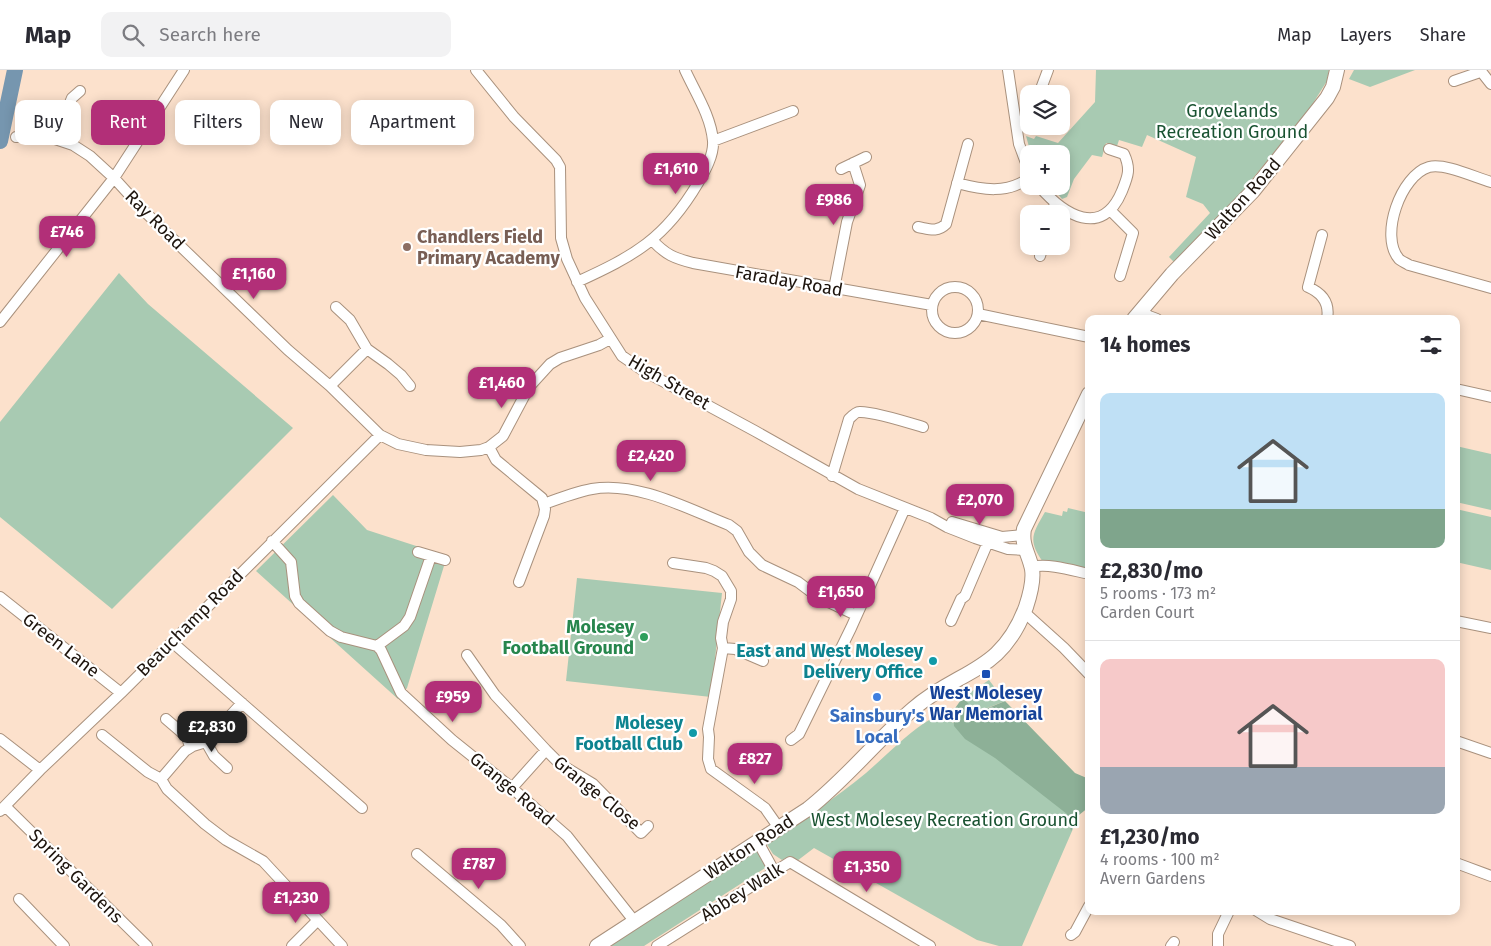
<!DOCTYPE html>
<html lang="en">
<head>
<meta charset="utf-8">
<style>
  :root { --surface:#fff; --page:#f2f2f3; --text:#2b2b33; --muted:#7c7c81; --line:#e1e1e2; --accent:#b22f78 }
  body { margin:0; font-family:"Fira Sans",sans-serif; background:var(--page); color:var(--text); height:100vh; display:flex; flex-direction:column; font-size:19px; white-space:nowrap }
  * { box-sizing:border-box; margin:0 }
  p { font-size:16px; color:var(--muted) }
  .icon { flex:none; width:28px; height:28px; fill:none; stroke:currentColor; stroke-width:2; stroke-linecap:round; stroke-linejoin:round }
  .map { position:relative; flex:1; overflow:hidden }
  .details { position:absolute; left:1085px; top:245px; width:375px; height:600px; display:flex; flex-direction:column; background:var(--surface); border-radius:10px; box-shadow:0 2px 12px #0003 }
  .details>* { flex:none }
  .guide { position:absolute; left:15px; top:30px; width:475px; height:45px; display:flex; gap:10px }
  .fabs { position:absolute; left:1020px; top:15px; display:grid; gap:10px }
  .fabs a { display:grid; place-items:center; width:50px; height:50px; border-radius:10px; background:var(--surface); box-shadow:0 2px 12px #0003; font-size:25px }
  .price { position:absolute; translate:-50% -42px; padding:0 11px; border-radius:10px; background:var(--accent); color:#fff; font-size:16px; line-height:32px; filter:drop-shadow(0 1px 2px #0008) }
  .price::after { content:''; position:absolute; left:50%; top:30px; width:15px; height:11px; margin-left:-8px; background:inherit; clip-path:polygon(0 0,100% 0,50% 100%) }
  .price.on { background:#222; color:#fff }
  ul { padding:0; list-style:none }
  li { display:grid; align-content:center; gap:10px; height:265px; padding:0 15px }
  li+li { border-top:1px solid var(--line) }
  li span { display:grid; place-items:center; height:155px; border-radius:10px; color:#555 }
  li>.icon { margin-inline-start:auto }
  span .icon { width:90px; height:90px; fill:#fffc; stroke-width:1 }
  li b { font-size:21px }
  h2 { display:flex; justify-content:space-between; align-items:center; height:60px; padding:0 15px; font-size:21px }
  .pill { padding:0 18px; border-radius:10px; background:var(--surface); box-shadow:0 2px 12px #0003; font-size:18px; line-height:45px }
  .pill.on { background:var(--accent); color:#fff }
  header { display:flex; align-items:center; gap:30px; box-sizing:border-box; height:70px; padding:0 25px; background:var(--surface); border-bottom:1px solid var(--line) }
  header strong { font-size:24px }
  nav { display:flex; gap:28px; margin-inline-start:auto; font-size:18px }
  .search { width:350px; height:45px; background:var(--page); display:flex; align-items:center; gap:12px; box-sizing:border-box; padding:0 18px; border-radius:10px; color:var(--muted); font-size:19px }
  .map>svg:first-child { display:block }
</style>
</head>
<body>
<header>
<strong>Map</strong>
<div class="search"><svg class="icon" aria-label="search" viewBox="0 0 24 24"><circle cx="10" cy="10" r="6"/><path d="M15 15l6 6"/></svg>Search here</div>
<nav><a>Map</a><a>Layers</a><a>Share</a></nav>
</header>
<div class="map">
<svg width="1491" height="876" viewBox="0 0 1491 876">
  <rect width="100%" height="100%" fill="#fce1cc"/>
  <path fill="#a8cab2" d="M 1096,0 L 1329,0 L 1327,11 L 1310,38 L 1232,134 L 1174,192 L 1169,187 L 1210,143 L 1203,134 L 1186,127 L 1196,87 L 1147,65 L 1142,77 L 1119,70 L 1117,76 L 1106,73 L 1102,87 L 1092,85 L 1074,109 L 1067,127 L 1062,129 L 1051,116 L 1061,116 L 1061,84 L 1031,84 L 1026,66 L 1034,69 L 1036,66 L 1058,73 L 1095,32 Z
    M 1354,0 L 1415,0 L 1370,17 L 1349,9 Z
    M 119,203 L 148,234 L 293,358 L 112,539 L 0,447 L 0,352 Z
    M 1456,376 L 1491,384 L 1491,440 L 1456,432 Z
    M 333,425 L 367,460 L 447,486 L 407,618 L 398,629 L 256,501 Z
    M 1068,438 L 1089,443 L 1089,484 L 1085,499 L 1043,492 C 1027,470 1033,463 1045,442 L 1062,446 L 1063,441 L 1067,442 Z
    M 1456,439 L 1491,447 L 1491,500 L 1456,492 Z
    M 577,508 L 722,523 L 711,627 L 566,611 Z
    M 989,610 L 1005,631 L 975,643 L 963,627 Z
    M 934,647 L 955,653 L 1079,745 L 1022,876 L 999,876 L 977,870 L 814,778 L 797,791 L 790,786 L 782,790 L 773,784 L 766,773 C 800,751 835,729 866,703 C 888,684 908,662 934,647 Z
    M 755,781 C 761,783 766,792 765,798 L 644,876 L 608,876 Z"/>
  <path fill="#8db097" d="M 963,627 L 976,643 L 1005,631 L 1075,703 L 1089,709 L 1089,737 L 1079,745 L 1071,761 L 1067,744 L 995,688 L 965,669 L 954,656 L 953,641 Z"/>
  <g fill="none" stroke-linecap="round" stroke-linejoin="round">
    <path stroke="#7696af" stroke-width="16" d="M 0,71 L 15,0"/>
    <g stroke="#a9917d" stroke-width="12">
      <path id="minor" d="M 476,0 L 514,47 L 556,90 L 560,97 L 561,168 L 567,189 L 585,228 L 622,286 L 644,301 L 755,361 L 858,419 L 931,448 L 947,457 L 975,468 L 1008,479 L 1025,480
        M 1008,0 L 1019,74 L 1029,101
        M 1480,0 L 1491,14
        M 1454,11 L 1480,2
        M 1039,24 L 1048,0
        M 16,67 L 33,66 L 55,69 L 73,75 L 90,86 L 114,108 L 144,141 L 288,280 L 330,316 L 380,365 L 398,374 L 426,380 L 460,382 L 481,380 L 489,377 L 503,366 L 529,317 L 550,294 L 560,288 L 599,275 L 610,269
        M 55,69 L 72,28 L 80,21
        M 713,71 L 793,41
        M 841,99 L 866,87
        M 1491,112 C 1474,107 1445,93 1429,97 C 1401,105 1379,166 1399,189 C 1401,191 1406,193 1409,195 L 1491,218
        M 957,113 C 983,120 1007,124 1029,108
        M 1039,116 C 1064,145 1102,169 1122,121 C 1128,106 1131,99 1124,84 L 1109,79
        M 1110,140 L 1133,163 L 1120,206
        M 1052,144 L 1055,133
        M 918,157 C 929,159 937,163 946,154 L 968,74
        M 1322,165 L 1308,217 C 1322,223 1330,233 1327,249
        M 652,170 C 666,185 674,188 693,193 L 932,235
        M 1040,186 L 1043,176
        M 577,212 C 634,186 665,169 698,113 C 705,101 714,85 713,71 C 711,46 695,22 685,0
        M932 240a23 23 0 1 1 46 0a23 23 0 1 1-46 0Z
        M 834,219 L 847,152 L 860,115 L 853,93
        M 336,237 L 350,250 L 367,279 L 388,294 L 401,305 L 410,316
        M 1141,241 L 1149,246 L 1157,249
        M 978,244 L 1089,267
        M 0,252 L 114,108 L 184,0
        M 330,316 L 367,279
        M 1456,319 L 1491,327
        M 489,377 L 496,390 L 542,428 L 545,439 L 544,446 L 519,512
        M 832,406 L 849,349 C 852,346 856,342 859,342 C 872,341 910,353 923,357
        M 544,434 C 560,428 576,422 592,419 C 637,411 688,439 729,455 L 737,461 L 749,482 L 762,495 L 798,512 L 818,527 L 856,545
        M 952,452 L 1002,467 L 1023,465
        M 272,471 L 291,492 L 295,526 L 299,533 L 330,561 L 341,567 L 377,576 L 381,580 L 401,623 L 452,670 L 512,718 L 567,766 L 635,852
        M 418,482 L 445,490
        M 673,493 L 706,498 L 714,501 L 722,506 L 731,521 L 731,529 L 723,552 L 721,568 L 723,578 L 708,659 L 709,667 L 708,689 L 711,699 L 765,738 L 779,758
        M 1031,497 C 1049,493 1071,500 1089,504
        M 0,527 L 121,623
        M 1024,542 L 1064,578 L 1089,604
        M 951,551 L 961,529 L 965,526 L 988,472
        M 1456,551 L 1491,558
        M 172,572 L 362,738
        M 377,576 L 404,556 L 410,547 L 431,486
        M 723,578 L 735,579 L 763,591
        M 467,585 L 495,625 L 546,680 L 560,694 L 593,714 L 641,763 L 648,756
        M 166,649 L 187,667 L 190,677
        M 102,665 L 148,702 L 161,709 L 167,719 L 205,754 L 226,770 L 263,791 L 342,876
        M 0,669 L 40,700
        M 791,670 L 799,664 L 851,558 L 905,438
        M 1456,671 L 1491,683
        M 206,672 L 214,686 L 227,698
        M 161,709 L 185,681 L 193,676 L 206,672 L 242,633
        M 512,718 L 546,680
        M 5,736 L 147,876
        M 0,741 L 40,700 L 121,623 L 380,365
        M 758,772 L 774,801
        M 417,784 L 501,855 L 520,876
        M 1456,793 L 1491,806
        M 19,829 L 64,876
        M 1257,841 L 1270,849 L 1350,876
        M 1071,865 L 1075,862 L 1089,836
        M 292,876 L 318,850
        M 657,876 L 790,792 L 930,876
        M 1171,876 L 1174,872
        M 1218,876 L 1218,864 L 1229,841"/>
    </g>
    <g stroke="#a9917d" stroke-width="16">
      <path id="secondary" d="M 1134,249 L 1172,204 L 1253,121 L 1327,28 L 1333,17 L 1337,0
        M 597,876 L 808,739 C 846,709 876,671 913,639 C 959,599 1001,604 1026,537 C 1030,525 1034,511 1032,499 C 1029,484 1021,475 1024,459 L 1089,324"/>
    </g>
    <use href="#minor" stroke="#fff" stroke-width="10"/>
    <use href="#secondary" stroke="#fff" stroke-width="14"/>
  </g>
  <circle fill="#8d6e63" stroke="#fff" stroke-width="2" cx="407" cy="177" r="5"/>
  <circle fill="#2e9e5b" stroke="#fff" stroke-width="2" cx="644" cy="567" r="5"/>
  <g fill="#0f9aa8" stroke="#fff" stroke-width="2">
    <circle cx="933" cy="591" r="5"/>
    <circle cx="693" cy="663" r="5"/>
  </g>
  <rect fill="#1a4fb4" stroke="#fff" stroke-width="2" x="981" y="599" width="10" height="10" rx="2.5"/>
  <circle fill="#3f7fe0" stroke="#fff" stroke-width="2" cx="877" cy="627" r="5"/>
  <g text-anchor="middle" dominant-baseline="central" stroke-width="4.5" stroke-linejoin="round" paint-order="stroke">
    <g font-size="18" fill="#195231" stroke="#fff">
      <text x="1232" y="41">Grovelands<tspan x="1232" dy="21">Recreation Ground</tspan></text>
      <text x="945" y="750">West Molesey Recreation Ground</text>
    </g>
    <g font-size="18" fill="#1d140d" stroke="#fff">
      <text transform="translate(1243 129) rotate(-48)">Walton Road</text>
      <text transform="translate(155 150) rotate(45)">Ray Road</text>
      <text transform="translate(789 211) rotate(10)">Faraday Road</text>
      <text transform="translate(669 312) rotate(30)">High Street</text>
      <text transform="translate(190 553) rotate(-45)">Beauchamp Road</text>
      <text transform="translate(61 575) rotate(38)">Green Lane</text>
      <text transform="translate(512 719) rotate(40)">Grange Road</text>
      <text transform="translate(597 723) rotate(39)">Grange Close</text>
      <text transform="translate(749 777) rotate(-33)">Walton Road</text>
      <text transform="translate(76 806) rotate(45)">Spring Gardens</text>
      <text transform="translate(742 822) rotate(-32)">Abbey Walk</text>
    </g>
    <g font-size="18" font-weight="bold" fill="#785e54" stroke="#fff" text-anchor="start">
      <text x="417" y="167">Chandlers Field<tspan x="417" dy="21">Primary Academy</tspan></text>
    </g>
    <g font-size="18" font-weight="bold" fill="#27864d" stroke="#fff" text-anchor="end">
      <text x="634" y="557">Molesey<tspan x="634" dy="21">Football Ground</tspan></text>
    </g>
    <g font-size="18" font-weight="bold" fill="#0d838f" stroke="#fff" text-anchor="end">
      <text x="923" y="581">East and West Molesey<tspan x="923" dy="21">Delivery Office</tspan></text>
      <text x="683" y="653">Molesey<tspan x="683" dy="21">Football Club</tspan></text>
    </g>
    <g font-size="18" font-weight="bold" fill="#164399" stroke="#fff">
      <text x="986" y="623">West Molesey<tspan x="986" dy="21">War Memorial</tspan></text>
    </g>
    <g font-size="18" font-weight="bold" fill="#366cbe" stroke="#fff">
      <text x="877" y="646">Sainsbury's<tspan x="877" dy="21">Local</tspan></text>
    </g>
  </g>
</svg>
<div class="fabs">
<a><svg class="icon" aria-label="layers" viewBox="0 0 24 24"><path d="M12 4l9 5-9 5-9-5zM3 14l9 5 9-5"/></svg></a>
<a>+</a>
<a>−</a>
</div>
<b class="price" style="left:676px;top:125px">£1,610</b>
<b class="price" style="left:834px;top:156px">£986</b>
<b class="price" style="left:67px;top:188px">£746</b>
<b class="price" style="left:254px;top:230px">£1,160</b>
<b class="price" style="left:502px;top:339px">£1,460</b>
<b class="price" style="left:651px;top:412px">£2,420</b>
<b class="price" style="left:980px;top:456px">£2,070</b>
<b class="price" style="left:841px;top:548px">£1,650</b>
<b class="price" style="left:453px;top:653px">£959</b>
<b class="price on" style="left:212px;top:683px">£2,830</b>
<b class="price" style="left:755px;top:715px">£827</b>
<b class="price" style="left:479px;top:820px">£787</b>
<b class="price" style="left:867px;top:823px">£1,350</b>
<b class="price" style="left:296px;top:854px">£1,230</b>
<div class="guide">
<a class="pill">Buy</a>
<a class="pill on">Rent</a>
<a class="pill">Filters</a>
<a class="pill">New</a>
<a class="pill">Apartment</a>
</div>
<section class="details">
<h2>14 homes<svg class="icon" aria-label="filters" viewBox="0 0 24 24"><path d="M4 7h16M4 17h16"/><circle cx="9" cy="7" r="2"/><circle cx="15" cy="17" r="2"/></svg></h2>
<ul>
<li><span style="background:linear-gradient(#bfe0f5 75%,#7fa58c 0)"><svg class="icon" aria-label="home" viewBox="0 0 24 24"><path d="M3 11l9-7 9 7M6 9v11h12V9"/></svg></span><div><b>£2,830/mo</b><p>5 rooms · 173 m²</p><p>Carden Court</p></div></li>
<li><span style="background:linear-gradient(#f6c9c9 70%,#9aa5b1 0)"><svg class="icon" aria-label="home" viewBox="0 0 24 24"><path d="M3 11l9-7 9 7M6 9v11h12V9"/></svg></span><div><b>£1,230/mo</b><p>4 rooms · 100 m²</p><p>Avern Gardens</p></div></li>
</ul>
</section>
</div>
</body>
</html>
